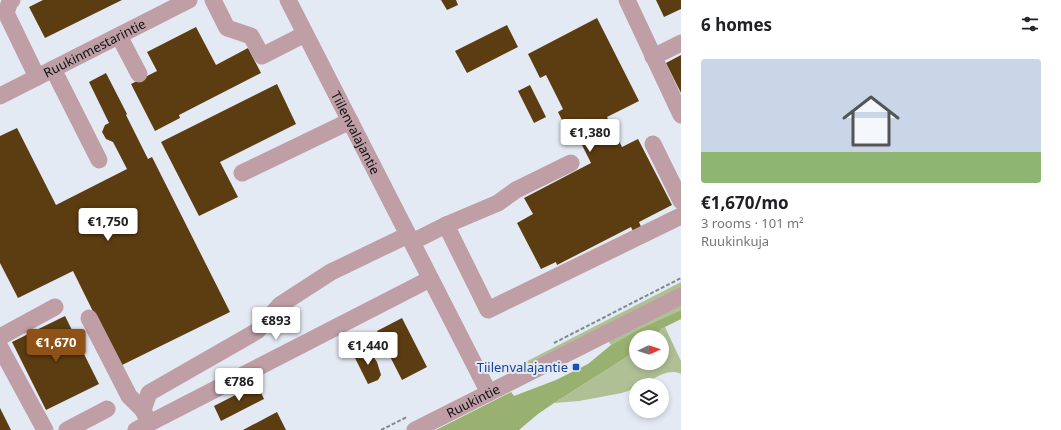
<!DOCTYPE html>
<html lang="en">
<head>
<meta charset="utf-8">
<style>
  :root { --surface:#fff; --page:#f6f6f6; --text:#202124; --muted:#757577; --accent:#8f5116 }
  body { margin:0; font-family:"Noto Sans",sans-serif; background:var(--page); color:var(--text); height:100vh; display:flex; flex-direction:column; font-size:15px; white-space:nowrap }
  * { box-sizing:border-box; margin:0 }
  p { font-size:13px; color:var(--muted) }
  .icon { flex:none; width:22px; height:22px; fill:none; stroke:currentColor; stroke-width:2; stroke-linecap:round; stroke-linejoin:round }
  .map { position:relative; flex:1; overflow:hidden }
  .side { display:flex; flex-direction:column; background:var(--surface); width:380px }
  .side>* { flex:none }
  .needle { width:26px; rotate:86deg }
  .buttons { position:absolute; left:629px; top:330px; display:grid; gap:8px }
  .buttons a { display:grid; place-items:center; width:40px; height:40px; border-radius:50%; background:var(--surface); box-shadow:0 2px 6px #0003; font-size:20px }
  .price { position:absolute; translate:-50% -34px; padding:0 9px; border-radius:4px; background:#fff; color:#222; font-size:13px; line-height:26px; filter:drop-shadow(0 1px 2px #0008) }
  .price::after { content:''; position:absolute; left:50%; top:24px; width:12px; height:9px; margin-left:-6px; background:inherit; clip-path:polygon(0 0,100% 0,50% 100%) }
  .price.selected { background:var(--accent); color:#fff }
  ul { padding:0; list-style:none }
  li { display:grid; align-content:center; gap:8px; height:212px; padding:0 20px }
  li span { display:grid; place-items:center; height:124px; border-radius:4px; color:#555 }
  li>.icon { margin-inline-start:auto }
  span .icon { width:72px; height:72px; fill:#fffc; stroke-width:1 }
  li b { font-size:17px }
  h2 { display:flex; justify-content:space-between; align-items:center; height:48px; padding:0 20px; font-size:17px }
  main { display:flex; flex:1; min-height:0 }
  .map>svg:first-child { display:block }
</style>
</head>
<body>
<main>
<div class="map">
<svg width="681" height="430" viewBox="0 0 681 430">
  <rect width="100%" height="100%" fill="#e4eaf4"/>
  <path fill="#afc094" d="M 681,282 L 681,289 L 511,375 L 510,372 L 510,370 Z
    M 681,304 L 681,310 L 639,329 L 611,345 L 608,341 Z
    M 665,327 L 681,361 L 681,374 C 665,366 650,385 636,385 L 636,388 L 634,389 L 622,393 L 579,401 L 554,403 L 636,351 L 636,363 L 662,363 L 662,337 L 656,337 L 661,329 Z"/>
  <path fill="#98b070" d="M 681,310 L 681,319 L 661,329 L 656,337 L 636,337 L 636,351 L 554,403 L 538,414 L 519,430 L 436,430 L 511,392 L 514,396 L 556,380 L 588,364 L 611,345 L 639,329 Z"/>
  <path fill="#5c3d11" d="M 43,0 L 122,0 L 45,38 L 29,7 Z
    M 441,0 L 456,0 L 458,5 L 447,10 Z
    M 656,0 L 681,0 L 681,9 L 664,17 Z
    M 597,18 L 639,101 L 607,117 L 622,147 L 638,139 L 672,205 L 639,222 L 642,229 L 634,233 L 631,227 L 557,265 L 556,262 L 541,269 L 517,223 L 533,214 L 524,198 L 591,163 L 576,133 L 570,136 L 558,112 L 563,109 L 546,75 L 540,78 L 528,54 Z
    M 507,25 L 518,47 L 467,73 L 455,51 Z
    M 196,27 L 216,65 L 248,48 L 261,73 L 179,115 L 180,118 L 155,131 L 131,84 L 157,71 L 147,52 Z
    M 681,55 L 681,93 L 666,63 Z
    M 106,73 L 127,114 L 126,115 L 148,159 L 152,157 L 230,312 L 120,366 L 73,271 L 18,298 L 0,263 L 0,136 L 17,128 L 56,205 L 127,169 L 113,142 L 106,139 L 102,132 L 105,125 L 109,123 L 89,82 Z
    M 277,84 L 296,124 L 220,162 L 238,197 L 199,216 L 161,142 Z
    M 530,85 L 546,117 L 534,123 L 518,91 Z
    M 65,316 L 99,384 L 46,410 L 12,342 Z
    M 402,318 L 427,367 L 402,380 L 377,331 Z
    M 367,349 L 370,352 L 377,362 L 381,375 L 378,380 L 368,384 L 354,356 L 361,351 Z
    M 257,384 L 264,399 L 221,421 L 214,406 Z
    M 0,408 L 11,430 L 0,430 Z
    M 277,412 L 286,430 L 243,430 Z"/>
  <g fill="none" stroke-linecap="round" stroke-linejoin="round">
    <path stroke="#83878f" stroke-width="2" stroke-dasharray="4 2" stroke-linecap="butt" d="M 554,343 L 681,278
      M 381,430 L 407,417"/>
    <g stroke="#bf9ea5" stroke-width="17">
      <path d="M 12,0 L 10,1 L 6,13 L 37,77"/>
      <path d="M 213,0 L 227,28 L 251,36 L 262,56 L 305,34"/>
      <path id="s1" d="M 288,0 L 489,393"/>
      <path d="M 627,0 L 681,115"/>
      <path d="M 119,36 L 139,74"/>
      <path d="M 653,57 L 681,43"/>
      <path d="M 53,69 L 99,160"/>
      <path id="s2" d="M 0,96 L 189,0"/>
      <path d="M 653,144 L 681,201"/>
      <path d="M 242,173 L 350,121"/>
      <path d="M 446,225 L 488,310 L 681,216"/>
      <path d="M 412,242 L 446,225 L 498,203 L 516,190 L 571,163"/>
      <path d="M 89,318 L 129,396 L 143,410"/>
      <path d="M 0,337 L 55,307"/>
      <path d="M 0,347 L 45,430"/>
      <path d="M 149,423 L 143,410 L 149,393 L 257,331 L 280,305 L 331,272 L 408,235"/>
      <path d="M 67,430 L 107,409"/>
      <path d="M 136,430 L 430,279"/>
      <path id="s3" d="M 415,430 L 681,296"/>
    </g>
  </g>
  <rect fill="#1a4fb4" stroke="#e4eaf4" stroke-width="1.5" x="572" y="363" width="8" height="8" rx="2"/>
  <g text-anchor="middle" dominant-baseline="central" stroke-width="4" stroke-linejoin="round" paint-order="stroke">
    <g font-size="13" fill="#0f1115" stroke="#e4eaf4">
      <text stroke="none"><textPath href="#s2" startOffset="106">Ruukinmestarintie</textPath></text>
      <text stroke="none"><textPath href="#s1" startOffset="149">Tiilenvalajantie</textPath></text>
      <text stroke="none"><textPath href="#s3" startOffset="65">Ruukintie</textPath></text>
    </g>
    <g font-size="13" fill="#164399" stroke="#e4eaf4" text-anchor="end">
      <text x="568" y="367">Tiilenvalajantie</text>
    </g>
  </g>
</svg>
<div class="buttons">
<a><svg class="needle" viewBox="-14 -14 28 28"><path d="M0-13l5 13h-10z" fill="#e53935"/><path d="M0 13l5-13h-10z" fill="#757577"/></svg></a>
<a><svg class="icon" aria-label="layers" viewBox="0 0 24 24"><path d="M12 4l9 5-9 5-9-5zM3 14l9 5 9-5"/></svg></a>
</div>
<b class="price" style="left:590px;top:153px">€1,380</b>
<b class="price" style="left:108px;top:242px">€1,750</b>
<b class="price" style="left:276px;top:341px">€893</b>
<b class="price selected" style="left:56px;top:363px">€1,670</b>
<b class="price" style="left:368px;top:366px">€1,440</b>
<b class="price" style="left:239px;top:402px">€786</b>
</div>
<section class="side">
<h2>6 homes<svg class="icon" aria-label="filters" viewBox="0 0 24 24"><path d="M4 7h16M4 17h16"/><circle cx="9" cy="7" r="2"/><circle cx="15" cy="17" r="2"/></svg></h2>
<ul>
<li><span style="background:linear-gradient(#c9d6e8 75%,#8fb573 0)"><svg class="icon" aria-label="home" viewBox="0 0 24 24"><path d="M3 11l9-7 9 7M6 9v11h12V9"/></svg></span><div><b>€1,670/mo</b><p>3 rooms · 101 m²</p><p>Ruukinkuja</p></div></li>
</ul>
</section>
</main>
</body>
</html>
